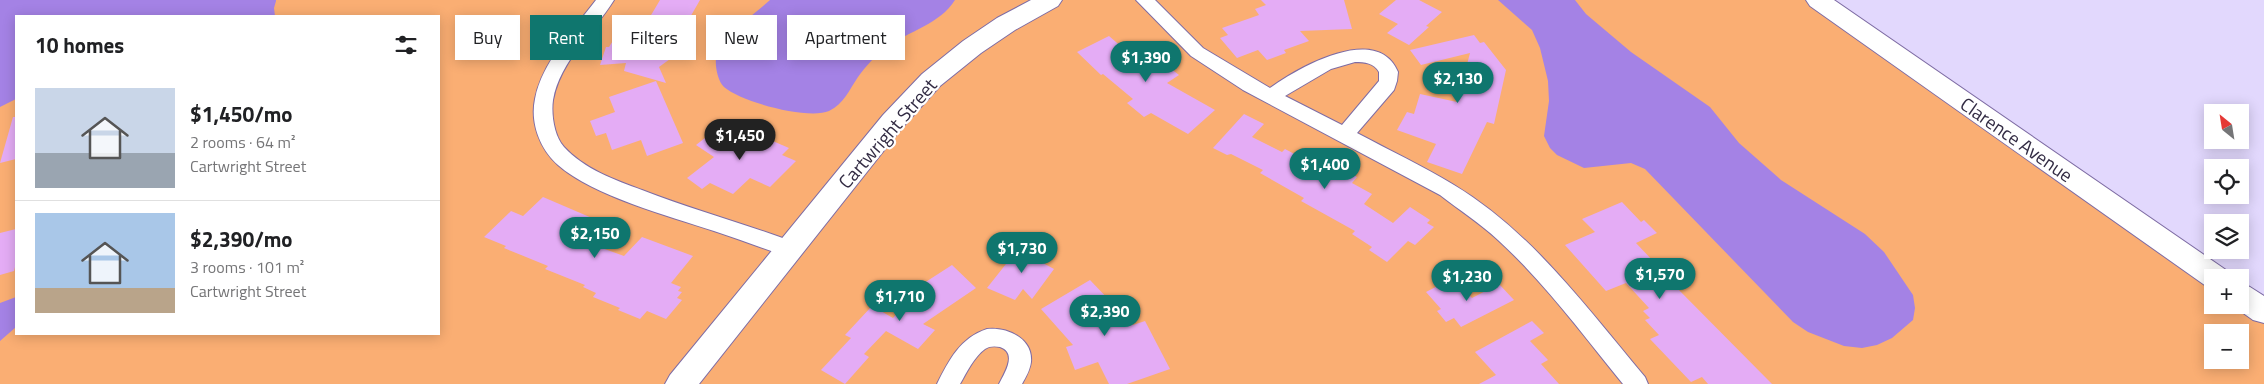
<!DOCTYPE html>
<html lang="en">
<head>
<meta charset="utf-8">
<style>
  :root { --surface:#fff; --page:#f2f2f2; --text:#202124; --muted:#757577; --line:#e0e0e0; --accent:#0f766e }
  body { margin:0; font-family:"Titillium Web",sans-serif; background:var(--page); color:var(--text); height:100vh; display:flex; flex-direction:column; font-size:19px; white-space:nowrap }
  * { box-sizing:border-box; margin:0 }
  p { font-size:16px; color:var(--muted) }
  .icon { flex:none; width:28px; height:28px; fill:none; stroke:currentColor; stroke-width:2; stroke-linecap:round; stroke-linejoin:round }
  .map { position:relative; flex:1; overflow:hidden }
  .panel { position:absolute; left:15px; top:15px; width:425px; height:320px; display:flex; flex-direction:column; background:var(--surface); border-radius:0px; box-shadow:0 2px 12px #0003 }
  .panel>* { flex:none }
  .top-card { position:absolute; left:455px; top:15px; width:475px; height:45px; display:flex; gap:10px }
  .needle { width:32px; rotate:330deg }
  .fabs { position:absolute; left:2204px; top:104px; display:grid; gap:10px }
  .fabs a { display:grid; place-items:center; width:45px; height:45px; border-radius:0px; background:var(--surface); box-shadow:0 2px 12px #0003; font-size:25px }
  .price { position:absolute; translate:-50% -42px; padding:0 11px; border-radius:18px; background:var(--accent); color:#fff; font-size:16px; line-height:32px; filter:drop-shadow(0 1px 2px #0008) }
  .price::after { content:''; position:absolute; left:50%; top:30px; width:15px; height:11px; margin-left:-8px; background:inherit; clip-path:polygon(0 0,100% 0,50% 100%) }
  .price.current { background:#222; color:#fff }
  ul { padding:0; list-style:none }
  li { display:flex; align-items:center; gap:15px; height:125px; padding:0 20px }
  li+li { border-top:1px solid var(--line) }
  li span { display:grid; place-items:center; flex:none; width:140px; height:100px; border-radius:0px; color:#555 }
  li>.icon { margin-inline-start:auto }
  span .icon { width:60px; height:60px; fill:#fffc; stroke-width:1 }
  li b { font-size:21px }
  h2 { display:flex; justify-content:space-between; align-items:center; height:60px; padding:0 20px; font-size:21px }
  .pill { padding:0 18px; border-radius:0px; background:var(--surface); box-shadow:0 2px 12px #0003; font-size:18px; line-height:45px }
  .pill.current { background:var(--accent); color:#fff }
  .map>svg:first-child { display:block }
</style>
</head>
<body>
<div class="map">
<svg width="2264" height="384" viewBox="0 0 2264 384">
  <rect width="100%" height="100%" fill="#e2d8fd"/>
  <path fill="#faae73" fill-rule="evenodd" d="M 0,0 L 1807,0 L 2212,286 L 2212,305 L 2240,305 L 2264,322 L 2264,384 L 0,384 ZM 16,16 L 439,16 L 439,334 L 16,334 ZM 2212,332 L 2240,332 L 2240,360 L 2212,360 Z"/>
  <path fill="#a482e5" d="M 0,0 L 276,0 L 276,1 L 274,8 L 275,16 L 16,16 L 16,99 L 0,107 Z
    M 770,0 L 955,0 C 940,24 909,31 887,47 C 876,55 865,67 858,77 C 849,90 844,104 829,111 C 808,120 741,102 724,87 C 718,81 715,67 716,58 C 721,37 755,14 770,0 Z
    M 1498,0 L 1575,0 L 1586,14 L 1631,52 L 1710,107 L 1739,143 L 1781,180 L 1865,234 L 1884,252 L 1913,295 L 1915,308 L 1913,320 L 1892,338 L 1877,345 L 1862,348 L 1844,346 L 1808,332 L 1793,322 L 1645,169 L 1631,163 L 1584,168 L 1557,155 L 1550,148 L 1544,136 L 1549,101 L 1548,81 L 1540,48 L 1532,30 Z
    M 16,297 L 16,327 L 0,341 L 0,303 Z"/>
  <path fill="#e4acf5" d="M 660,0 L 700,0 L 681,33 L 675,33 L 670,59 L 659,67 L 666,83 L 624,71 L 626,63 L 600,65 L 606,47 L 609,47 L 623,25 L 644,27 Z
    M 1261,0 L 1344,0 L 1352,29 L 1300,31 L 1309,41 L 1284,50 L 1286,53 L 1267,60 L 1258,50 L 1237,58 L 1220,38 L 1228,35 L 1222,28 L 1259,15 L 1255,9 L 1266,5 Z
    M 1396,0 L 1419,0 L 1442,12 L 1426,26 L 1429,27 L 1409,45 L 1387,33 L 1398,24 L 1379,14 Z
    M 1474,35 L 1480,43 L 1484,42 L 1506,70 L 1494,124 L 1487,122 L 1462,174 L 1427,162 L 1436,144 L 1397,130 L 1407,112 L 1414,114 L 1420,94 L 1457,102 L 1470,53 L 1421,65 L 1410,50 Z
    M 1109,36 L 1123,48 L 1136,41 L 1159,62 L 1161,61 L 1179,75 L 1167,83 L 1215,110 L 1188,134 L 1151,113 L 1144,117 L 1127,103 L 1133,99 L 1103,74 L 1101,75 L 1077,52 Z
    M 656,81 L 683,143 L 647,156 L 641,140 L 612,150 L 606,133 L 596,136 L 590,121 L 615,112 L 609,97 Z
    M 1244,114 L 1264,124 L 1252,137 L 1282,152 L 1285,149 L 1302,158 L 1310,150 L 1329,161 L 1328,162 L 1357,177 L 1352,183 L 1372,194 L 1364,204 L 1393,223 L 1410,207 L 1430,220 L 1427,223 L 1434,227 L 1415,245 L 1408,241 L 1387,262 L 1369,250 L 1372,247 L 1352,234 L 1355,231 L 1301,201 L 1304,198 L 1260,173 L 1263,170 L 1231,154 L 1227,155 L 1213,148 Z
    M 13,117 L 16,117 L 16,159 L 0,163 Z
    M 724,123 L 760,146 L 768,139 L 789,148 L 782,155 L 796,161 L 770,187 L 750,178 L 733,194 L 710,183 L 702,189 L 687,178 L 714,157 L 696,145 Z
    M 543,197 L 592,218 L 574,238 L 624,256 L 642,237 L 693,256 L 671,283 L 681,287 L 678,291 L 682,292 L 677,298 L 682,300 L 666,319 L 647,311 L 640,319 L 618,310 L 620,308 L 593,297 L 596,293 L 583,287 L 585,285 L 545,269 L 548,266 L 504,248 L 506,246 L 484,237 L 511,211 L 523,216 Z
    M 1622,202 L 1641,222 L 1644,220 L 1657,233 L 1636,243 L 1671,280 L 1670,281 L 1772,384 L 1708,384 L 1702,377 L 1691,382 L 1650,339 L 1659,335 L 1645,320 L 1650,318 L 1643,311 L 1649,308 L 1626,283 L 1606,291 L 1565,245 L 1595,232 L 1582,219 Z
    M 16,229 L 16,263 L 14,271 L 0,275 L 0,233 Z
    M 1021,245 L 1046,256 L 1041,262 L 1054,269 L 1032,299 L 1023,289 L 1015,300 L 987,288 Z
    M 952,265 L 976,288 L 923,324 L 935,330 L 918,349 L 886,331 L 864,354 L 869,357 L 845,384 L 821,370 L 851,338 L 845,335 L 872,306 L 893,318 L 911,298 L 907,294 Z
    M 1453,278 L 1472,298 L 1499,284 L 1514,300 L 1461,327 L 1454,318 L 1446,322 L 1437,311 L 1441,309 L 1426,292 Z
    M 1090,280 L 1133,325 L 1145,321 L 1170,369 L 1127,384 L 1109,384 L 1098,362 L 1075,370 L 1066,347 L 1073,345 L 1041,309 Z
    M 1532,321 L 1544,333 L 1530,341 L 1548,360 L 1541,364 L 1559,384 L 1479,384 L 1496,375 L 1475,352 Z"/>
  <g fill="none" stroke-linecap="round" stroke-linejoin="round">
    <g stroke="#7e6ca4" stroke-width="2">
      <path id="street" d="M 596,0 L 614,0 C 594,32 560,61 553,100 C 551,114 554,136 564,147 C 584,169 615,180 642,190 C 693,210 746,224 796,243 L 799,249 L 796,255 L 789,257 C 764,249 739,239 714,231 C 669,216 593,196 558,165 C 540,149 530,123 535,99 C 542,62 574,29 596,0 Z
        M 1136,0 L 1155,0 L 1203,48 L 1270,88 C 1298,68 1377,22 1398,72 L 1397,81 L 1394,90 L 1357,133 C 1389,150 1423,166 1454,185 C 1532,232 1587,308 1645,377 L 1648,384 L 1623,384 C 1583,335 1545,283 1498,240 C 1480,223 1459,210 1440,195 L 1243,90 L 1191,56 ZM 1355,62 C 1365,62 1374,63 1379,72 L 1379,81 L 1342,125 L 1285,96 L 1331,69 Z
        M 987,329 C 1007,327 1033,338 1031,362 C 1030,370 1026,377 1022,384 L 999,384 C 1004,374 1018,353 1000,347 C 995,346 989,346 985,349 C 974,357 967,372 960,384 L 937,384 C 949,360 960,338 987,329 Z"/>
    </g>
    <g stroke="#7e6ca4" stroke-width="2">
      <path id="secondary" d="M 1031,0 L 1062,0 L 1058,6 L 1015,30 L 981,53 L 940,86 L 901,129 L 699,384 L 665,384 L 670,375 L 883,115 L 922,74 L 963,41 L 997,18 Z
        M 1806,0 L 1834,0 L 2226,270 L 2230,278 L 2212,278 L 2212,288 L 2206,286 L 1810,6 Z
        M 2240,283 L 2250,287 L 2264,296 L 2264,323 L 2253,320 L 2232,305 L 2240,305 Z"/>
    </g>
    <use href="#street" fill="#fff" fill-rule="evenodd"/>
    <use href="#secondary" fill="#fff" fill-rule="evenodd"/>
  </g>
  <g text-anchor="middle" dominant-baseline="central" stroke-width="4.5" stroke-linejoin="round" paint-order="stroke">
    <g font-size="19" fill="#332c44" stroke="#fff">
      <text transform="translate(887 133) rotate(-49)">Cartwright Street</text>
      <text transform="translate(2017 139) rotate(35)">Clarence Avenue</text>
    </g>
  </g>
</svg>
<div class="fabs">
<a><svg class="needle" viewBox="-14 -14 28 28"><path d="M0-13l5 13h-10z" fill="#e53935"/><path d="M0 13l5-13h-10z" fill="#757577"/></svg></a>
<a><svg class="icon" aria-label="locate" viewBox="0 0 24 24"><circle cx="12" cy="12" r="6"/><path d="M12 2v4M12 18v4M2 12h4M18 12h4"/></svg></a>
<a><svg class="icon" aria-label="layers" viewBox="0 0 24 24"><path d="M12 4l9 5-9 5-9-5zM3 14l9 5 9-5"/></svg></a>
<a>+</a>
<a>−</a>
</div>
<b class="price" style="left:1146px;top:83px">$1,390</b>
<b class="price" style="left:1458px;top:104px">$2,130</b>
<b class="price current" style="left:740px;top:161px">$1,450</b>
<b class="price" style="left:1325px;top:190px">$1,400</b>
<b class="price" style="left:595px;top:259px">$2,150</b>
<b class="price" style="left:1022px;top:274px">$1,730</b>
<b class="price" style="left:1660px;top:300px">$1,570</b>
<b class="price" style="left:1467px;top:302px">$1,230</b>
<b class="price" style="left:900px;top:322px">$1,710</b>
<b class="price" style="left:1105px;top:337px">$2,390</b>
<div class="top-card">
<a class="pill">Buy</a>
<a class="pill current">Rent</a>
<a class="pill">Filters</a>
<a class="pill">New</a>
<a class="pill">Apartment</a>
</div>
<section class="panel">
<h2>10 homes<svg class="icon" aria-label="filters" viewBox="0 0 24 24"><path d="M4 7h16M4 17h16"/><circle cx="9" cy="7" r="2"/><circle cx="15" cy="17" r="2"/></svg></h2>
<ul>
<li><span style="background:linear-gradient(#c9d6e8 65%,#9aa5b1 0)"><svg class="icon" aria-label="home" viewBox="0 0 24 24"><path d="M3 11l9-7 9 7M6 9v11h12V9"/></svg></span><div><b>$1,450/mo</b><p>2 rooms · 64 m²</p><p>Cartwright Street</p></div></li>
<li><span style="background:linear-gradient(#a9c7e8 75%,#b9a48a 0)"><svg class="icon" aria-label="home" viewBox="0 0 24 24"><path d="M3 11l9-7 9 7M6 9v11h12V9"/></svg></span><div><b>$2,390/mo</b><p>3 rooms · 101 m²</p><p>Cartwright Street</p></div></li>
</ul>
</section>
</div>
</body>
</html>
